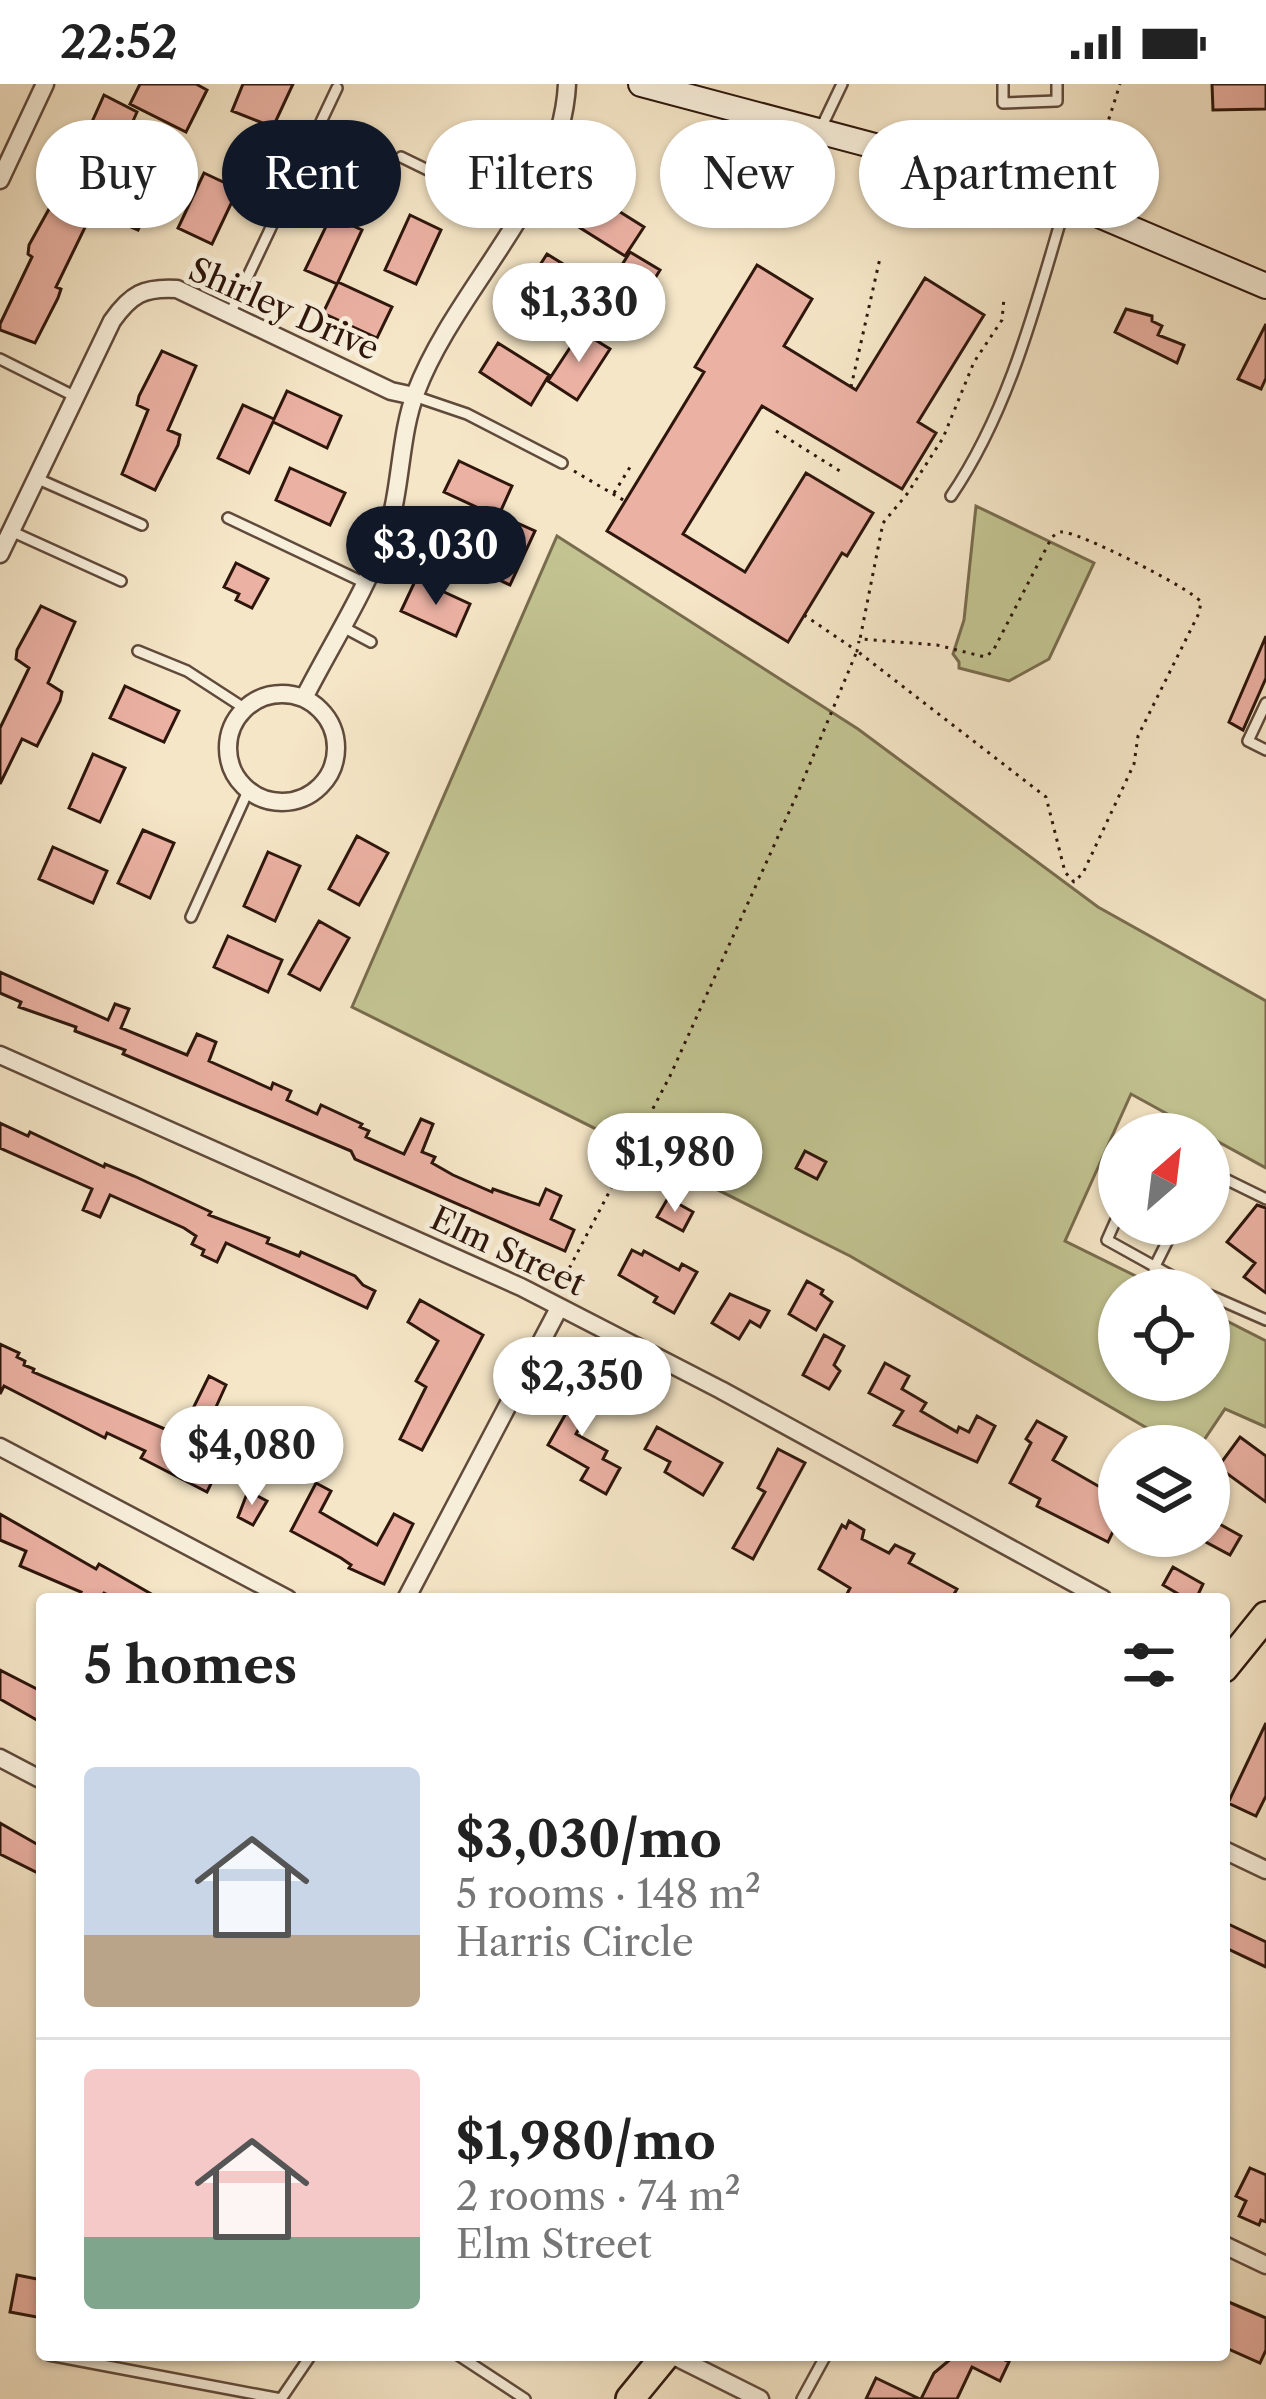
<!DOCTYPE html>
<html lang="en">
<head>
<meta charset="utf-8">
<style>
  :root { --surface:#fff; --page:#f6f6f6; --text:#222; --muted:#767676; --line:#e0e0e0; --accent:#111827 }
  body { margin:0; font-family:"Libre Caslon Text",serif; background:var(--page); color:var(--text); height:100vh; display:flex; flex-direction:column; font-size:45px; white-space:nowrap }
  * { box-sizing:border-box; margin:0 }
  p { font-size:39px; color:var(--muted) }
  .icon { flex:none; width:66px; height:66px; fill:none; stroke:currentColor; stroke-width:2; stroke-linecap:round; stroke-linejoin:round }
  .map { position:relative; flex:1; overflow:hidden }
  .sheet { position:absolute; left:36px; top:1509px; width:1194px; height:768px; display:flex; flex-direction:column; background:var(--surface); border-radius:12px; box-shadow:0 3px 9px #0004 }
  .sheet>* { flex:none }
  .top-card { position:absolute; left:36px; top:36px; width:1194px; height:108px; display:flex; gap:24px }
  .needle { width:78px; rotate:28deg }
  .fabs { position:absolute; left:1098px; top:1029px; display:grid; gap:24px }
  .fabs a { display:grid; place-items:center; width:132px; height:132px; border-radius:50%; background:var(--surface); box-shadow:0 3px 9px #0004; font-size:60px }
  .price { position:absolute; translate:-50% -102px; padding:0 27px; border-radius:42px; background:#fff; color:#222; font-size:39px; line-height:78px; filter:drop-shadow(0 3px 6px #0008) }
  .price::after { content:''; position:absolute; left:50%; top:72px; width:36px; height:27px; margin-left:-18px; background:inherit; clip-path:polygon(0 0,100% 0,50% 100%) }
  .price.current { background:var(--accent); color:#fff }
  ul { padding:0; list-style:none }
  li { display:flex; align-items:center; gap:36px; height:300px; padding:0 48px }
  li+li { border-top:3px solid var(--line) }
  li span { display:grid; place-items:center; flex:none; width:336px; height:240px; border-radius:12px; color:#555 }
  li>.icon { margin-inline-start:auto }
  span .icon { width:144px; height:144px; fill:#fffc; stroke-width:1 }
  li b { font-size:51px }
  h2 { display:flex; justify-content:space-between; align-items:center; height:144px; padding:0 48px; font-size:51px }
  .pill { padding:0 42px; border-radius:54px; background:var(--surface); box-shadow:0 3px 9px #0004; font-size:42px; line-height:108px }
  .pill.current { background:var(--accent); color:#fff }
  .status { display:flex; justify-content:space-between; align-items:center; height:84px; padding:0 60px; background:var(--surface); direction:ltr }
  .status svg { height:33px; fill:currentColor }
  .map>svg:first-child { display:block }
</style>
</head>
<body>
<div class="status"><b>22:52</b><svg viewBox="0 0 49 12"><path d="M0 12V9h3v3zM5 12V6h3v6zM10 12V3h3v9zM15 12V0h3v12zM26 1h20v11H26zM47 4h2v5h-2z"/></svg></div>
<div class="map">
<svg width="1266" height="2315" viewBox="0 0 1266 2315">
  <rect width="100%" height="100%" fill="#f5e6c7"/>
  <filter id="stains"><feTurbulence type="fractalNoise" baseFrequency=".00167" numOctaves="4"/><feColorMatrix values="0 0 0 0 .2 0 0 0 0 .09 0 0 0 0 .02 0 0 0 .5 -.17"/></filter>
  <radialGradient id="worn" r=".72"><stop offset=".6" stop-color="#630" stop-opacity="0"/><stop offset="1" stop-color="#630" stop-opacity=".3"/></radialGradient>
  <path fill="#c2c391" stroke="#786c4e" stroke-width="3" d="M 976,422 L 1094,479 L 1049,575 L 1009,597 L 959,584 L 959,578 L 953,570 L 964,536 Z
    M 557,452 L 858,645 L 1098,823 L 1266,917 L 1266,1084 L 1131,1010 L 1065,1157 L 1164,1206 L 1119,1206 L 1119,1296 L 1209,1296 L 1209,1228 L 1266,1257 L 1266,1343 L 1225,1325 L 1200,1362 L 1178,1362 L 850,1172 L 352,923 Z"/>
  <path fill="#ebb1a3" stroke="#2e160c" stroke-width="3" d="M 140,0 L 196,0 L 207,6 L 186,48 L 130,20 Z
    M 243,0 L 293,0 L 273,43 L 232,27 Z
    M 1212,0 L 1266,0 L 1266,25 L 1213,26 Z
    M 104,11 L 137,28 L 113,82 L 79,67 Z
    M 100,83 L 154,112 L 138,146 L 80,121 Z
    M 204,89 L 238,105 L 212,160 L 178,144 Z
    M 593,111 L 644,143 L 625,172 L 574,140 Z
    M 54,116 L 91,131 L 56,203 L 61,205 L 58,214 L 35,259 L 0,246 L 0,240 L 32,173 L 28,170 L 29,161 Z
    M 410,131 L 441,146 L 416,200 L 385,186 Z
    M 331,132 L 362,146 L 338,198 L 392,223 L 377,254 L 323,229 L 337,200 L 305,186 Z
    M 630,168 L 660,186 L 628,238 L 598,219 Z
    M 547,170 L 576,188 L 544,239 L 515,220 Z
    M 757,181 L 812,215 L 784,262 L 856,306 L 925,194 L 984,231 L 918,338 L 936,349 L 902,405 L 762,322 L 683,450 L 745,488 L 806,389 L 873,429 L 847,472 L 842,469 L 788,558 L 607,447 L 704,288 L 695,283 Z
    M 1126,225 L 1152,232 L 1152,237 L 1162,242 L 1158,251 L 1184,261 L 1177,279 L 1115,248 Z
    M 1266,240 L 1266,294 L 1261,305 L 1238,295 Z
    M 581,247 L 610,265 L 577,316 L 548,297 Z
    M 498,259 L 549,291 L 531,321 L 480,288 Z
    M 162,267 L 196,282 L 168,346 L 180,351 L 178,361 L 155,406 L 122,390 L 148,326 L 137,321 L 139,312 Z
    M 287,307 L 341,332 L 327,364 L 273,338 L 249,389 L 218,374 L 243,321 L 274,335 Z
    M 459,377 L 512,402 L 498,433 L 444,408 Z
    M 290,384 L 345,409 L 330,441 L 276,416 Z
    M 504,433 L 535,447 L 510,501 L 478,486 Z
    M 236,479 L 268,495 L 252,524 L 236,516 L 239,510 L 224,503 Z
    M 416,495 L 470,520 L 456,552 L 401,527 Z
    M 41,522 L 75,538 L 48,599 L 62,608 L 60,617 L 37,662 L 22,655 L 0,700 L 0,644 L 29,584 L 16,575 L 17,566 Z
    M 1266,552 L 1266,594 L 1243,646 L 1229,638 Z
    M 125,602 L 179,627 L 164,658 L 110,634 Z
    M 93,670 L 125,684 L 100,738 L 69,724 Z
    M 143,746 L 174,759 L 150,814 L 118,799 Z
    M 357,752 L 388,769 L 359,821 L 329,805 Z
    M 53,763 L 107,787 L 93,819 L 39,795 Z
    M 268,768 L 300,782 L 275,837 L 244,822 Z
    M 319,837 L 349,854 L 320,906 L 289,890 Z
    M 228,852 L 282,876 L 268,908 L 214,883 Z
    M 0,888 L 108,936 L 115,920 L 129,925 L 121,944 L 187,971 L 197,950 L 216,958 L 209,977 L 271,1005 L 273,999 L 291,1007 L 287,1016 L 317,1030 L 321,1021 L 362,1040 L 360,1043 L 369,1047 L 366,1053 L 404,1070 L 421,1035 L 433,1040 L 422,1068 L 435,1073 L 432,1079 L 453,1091 L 492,1108 L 493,1105 L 539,1121 L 546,1105 L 561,1112 L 551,1135 L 574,1146 L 565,1167 L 355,1075 L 351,1067 L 123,970 L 125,966 L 75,947 L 76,943 L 19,923 L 21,918 L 0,909 Z
    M 0,1039 L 28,1052 L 30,1048 L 104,1083 L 105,1080 L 134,1092 L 211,1128 L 209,1131 L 269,1154 L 267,1159 L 299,1172 L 301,1168 L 355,1192 L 363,1201 L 375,1207 L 367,1224 L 226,1159 L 217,1178 L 202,1171 L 204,1166 L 192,1160 L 196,1152 L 184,1144 L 110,1111 L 100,1133 L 83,1126 L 92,1105 L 0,1064 Z
    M 805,1067 L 826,1078 L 817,1095 L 796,1084 Z
    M 668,1114 L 693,1128 L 683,1147 L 657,1133 Z
    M 1257,1121 L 1266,1124 L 1266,1209 L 1244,1193 L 1255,1179 L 1227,1158 Z
    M 632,1166 L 642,1171 L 644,1167 L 679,1186 L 682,1180 L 697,1188 L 674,1229 L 654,1218 L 657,1213 L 619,1191 Z
    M 807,1197 L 823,1206 L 821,1210 L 832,1218 L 816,1246 L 789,1230 Z
    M 730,1210 L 769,1227 L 760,1243 L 750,1237 L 739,1255 L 712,1239 Z
    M 420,1216 L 483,1251 L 422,1366 L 400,1355 L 426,1303 L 416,1297 L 438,1257 L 408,1238 Z
    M 824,1251 L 844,1262 L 834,1281 L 840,1287 L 829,1305 L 803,1291 Z
    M 0,1260 L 19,1269 L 17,1273 L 25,1277 L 24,1281 L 34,1285 L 33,1288 L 167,1346 L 171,1338 L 183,1345 L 209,1292 L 226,1301 L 196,1367 L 221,1379 L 207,1408 L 141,1374 L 145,1367 L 107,1349 L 105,1354 L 4,1302 L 0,1310 Z
    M 885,1279 L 909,1292 L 902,1305 L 926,1319 L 921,1327 L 957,1348 L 959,1343 L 969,1348 L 977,1332 L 995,1342 L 977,1378 L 894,1341 L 903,1327 L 869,1309 Z
    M 568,1296 L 593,1309 L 590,1314 L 595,1316 L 576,1350 L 607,1367 L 603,1375 L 620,1384 L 606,1410 L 581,1396 L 588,1384 L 548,1361 L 569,1324 L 556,1317 Z
    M 1037,1337 L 1066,1353 L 1053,1376 L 1119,1414 L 1119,1435 L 1108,1458 L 1037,1422 L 1040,1415 L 1010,1399 L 1031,1359 L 1026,1355 Z
    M 657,1343 L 722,1379 L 703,1411 L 665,1388 L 670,1378 L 645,1365 Z
    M 1240,1353 L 1266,1372 L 1266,1418 L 1218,1383 Z
    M 778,1365 L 805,1379 L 753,1475 L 733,1464 L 765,1408 L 758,1404 Z
    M 316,1399 L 331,1407 L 320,1428 L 377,1461 L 394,1430 L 413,1440 L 384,1500 L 349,1484 L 351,1481 L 341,1474 L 291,1447 Z
    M 248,1407 L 267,1417 L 253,1441 L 238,1433 Z
    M 0,1430 L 96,1485 L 99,1480 L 160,1515 L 116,1515 L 104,1509 L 99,1515 L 77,1515 L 81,1508 L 20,1482 L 26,1467 L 0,1456 Z
    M 849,1437 L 864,1446 L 862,1455 L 889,1469 L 895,1461 L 914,1470 L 909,1479 L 957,1505 L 951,1515 L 856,1515 L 847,1510 L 850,1504 L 819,1485 L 842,1441 L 846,1444 Z
    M 1214,1437 L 1241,1452 L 1230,1471 L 1204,1457 Z
    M 1173,1483 L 1203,1500 L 1196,1515 L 1187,1515 L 1163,1501 Z
    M 0,1586 L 37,1605 L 42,1596 L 42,1639 L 0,1615 Z
    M 1266,1639 L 1266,1712 L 1256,1732 L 1228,1719 Z
    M 0,1739 L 42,1763 L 42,1791 L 0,1770 Z
    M 1224,1838 L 1266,1858 L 1266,1883 L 1224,1863 Z
    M 1250,2084 L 1266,2091 L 1266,2138 L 1261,2136 L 1259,2141 L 1239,2132 L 1246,2117 L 1236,2112 Z
    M 17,2191 L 42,2196 L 42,2234 L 10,2228 Z
    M 1224,2216 L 1266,2234 L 1266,2266 L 1260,2279 L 1224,2263 Z
    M 947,2271 L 994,2271 L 1009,2278 L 1000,2297 L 972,2283 L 957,2315 L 921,2315 L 934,2289 L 952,2274 Z
    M 876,2294 L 920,2315 L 866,2315 Z"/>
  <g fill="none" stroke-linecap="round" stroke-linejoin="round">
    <g stroke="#604a3b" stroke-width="14">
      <path id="service" d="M 1003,0 L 1003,19 L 1057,17 L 1057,0
        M 821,44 L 842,0
        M 401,73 L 518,130
        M 230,230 L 337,4
        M 0,275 L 76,313
        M 414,312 L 467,330 L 562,379
        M 38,395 L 142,441
        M 951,412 C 1009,327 1036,220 1065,122
        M 228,434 L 363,498
        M 13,448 L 121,497
        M 341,542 L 371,558
        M 138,567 L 187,587 L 244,624
        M 1266,619 L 1248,657 L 1266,666
        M 191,833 L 248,707
        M 1209,1087 L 1266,1115
        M 1119,1129 L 1107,1156 L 1197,1206
        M 1154,1184 L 1176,1140
        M 1209,1211 L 1266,1236
        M 49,2271 L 281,2315
        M 458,2271 L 525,2315
        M 281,2315 L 311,2271
        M 802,2315 L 826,2271"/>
    </g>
    <g stroke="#604a3b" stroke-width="21">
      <path id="minor" d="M 0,96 L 45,0
        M 0,470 L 112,237 C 131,210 144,203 177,205 L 391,307 L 414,312
        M228 664a54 54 0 1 1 108 0a54 54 0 1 1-108 0Z
        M 304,614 C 331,561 366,507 386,451 C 402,405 399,352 416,308 C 455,205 562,112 567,0
        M 0,971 L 521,1203 L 721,1306 L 1103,1515
        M 0,1363 L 288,1515
        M 406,1515 L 559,1224
        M 0,1674 L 42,1696
        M 1224,1766 L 1266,1786
        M 1224,2161 L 1266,2181
        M 672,2271 L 760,2315"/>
    </g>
    <g stroke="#2e160c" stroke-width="28">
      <path id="secondary" d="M 641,0 L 984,91 L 1066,117 L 1266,202"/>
    </g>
    <g stroke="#2e160c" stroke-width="32">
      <path id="primary" d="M 1224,1584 L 1266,1532
        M 630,2315 L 666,2271"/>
    </g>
    <path stroke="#2e160c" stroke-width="3" stroke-dasharray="3 6" stroke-linecap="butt" d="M 1087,104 L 1120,0
      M 851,303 L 880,174
      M 776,347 L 843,389
      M 574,387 L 625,417
      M 614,409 L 632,380
      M 804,531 L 857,567 L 859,557
      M 561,1200 L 670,992 L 799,706 L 857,567 L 1046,713 L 1065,788 L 1074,798 L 1083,789 L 1134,680 L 1138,652 L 1199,529 L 1201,518 C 1192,505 1076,446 1061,448 C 1058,448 1055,451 1052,453 L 993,567 L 985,573 L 937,561 L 860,555 L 883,439 L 907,410 L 943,354 L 974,278 L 1002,236 L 1004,214"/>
    <use href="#service" stroke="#f8efdb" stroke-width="9"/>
    <use href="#minor" stroke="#f8efdb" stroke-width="16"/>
    <use href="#secondary" stroke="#f8efdb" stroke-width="24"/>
    <use href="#primary" stroke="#f5e6c7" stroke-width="27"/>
  </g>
  <g text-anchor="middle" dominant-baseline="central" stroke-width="10" stroke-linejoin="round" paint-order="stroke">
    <g font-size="33" fill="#2e160c" stroke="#f8efdb">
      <text transform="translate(284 225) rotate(24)">Shirley Drive</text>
      <text transform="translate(508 1167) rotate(25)">Elm Street</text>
    </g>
  </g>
  <rect width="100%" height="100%" filter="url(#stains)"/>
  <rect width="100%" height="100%" fill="url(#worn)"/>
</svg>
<div class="fabs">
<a><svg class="needle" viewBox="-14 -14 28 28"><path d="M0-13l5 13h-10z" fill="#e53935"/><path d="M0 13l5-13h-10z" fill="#767676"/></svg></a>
<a><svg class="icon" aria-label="locate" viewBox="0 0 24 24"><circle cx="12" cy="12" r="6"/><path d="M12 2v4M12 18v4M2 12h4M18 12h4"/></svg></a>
<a><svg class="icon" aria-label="layers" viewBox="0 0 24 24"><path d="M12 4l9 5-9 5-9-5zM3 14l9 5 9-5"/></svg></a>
</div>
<b class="price" style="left:579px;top:281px">$1,330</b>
<b class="price current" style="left:436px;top:524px">$3,030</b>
<b class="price" style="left:675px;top:1131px">$1,980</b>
<b class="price" style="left:582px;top:1355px">$2,350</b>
<b class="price" style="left:252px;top:1424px">$4,080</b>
<div class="top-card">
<a class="pill">Buy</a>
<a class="pill current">Rent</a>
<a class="pill">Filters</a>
<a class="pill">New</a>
<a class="pill">Apartment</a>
</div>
<section class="sheet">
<h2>5 homes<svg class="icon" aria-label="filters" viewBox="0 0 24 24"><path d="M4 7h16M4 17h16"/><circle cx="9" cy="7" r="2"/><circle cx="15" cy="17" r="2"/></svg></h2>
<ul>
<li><span style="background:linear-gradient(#c9d6e8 70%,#b9a48a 0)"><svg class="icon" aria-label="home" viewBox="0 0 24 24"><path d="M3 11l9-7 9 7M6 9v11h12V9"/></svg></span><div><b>$3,030/mo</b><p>5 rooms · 148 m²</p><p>Harris Circle</p></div></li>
<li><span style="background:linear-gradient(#f6c9c9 70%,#7fa58c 0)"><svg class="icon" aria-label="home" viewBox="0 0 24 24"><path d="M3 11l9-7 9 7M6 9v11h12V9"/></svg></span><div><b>$1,980/mo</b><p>2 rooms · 74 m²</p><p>Elm Street</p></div></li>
</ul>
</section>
</div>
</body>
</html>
